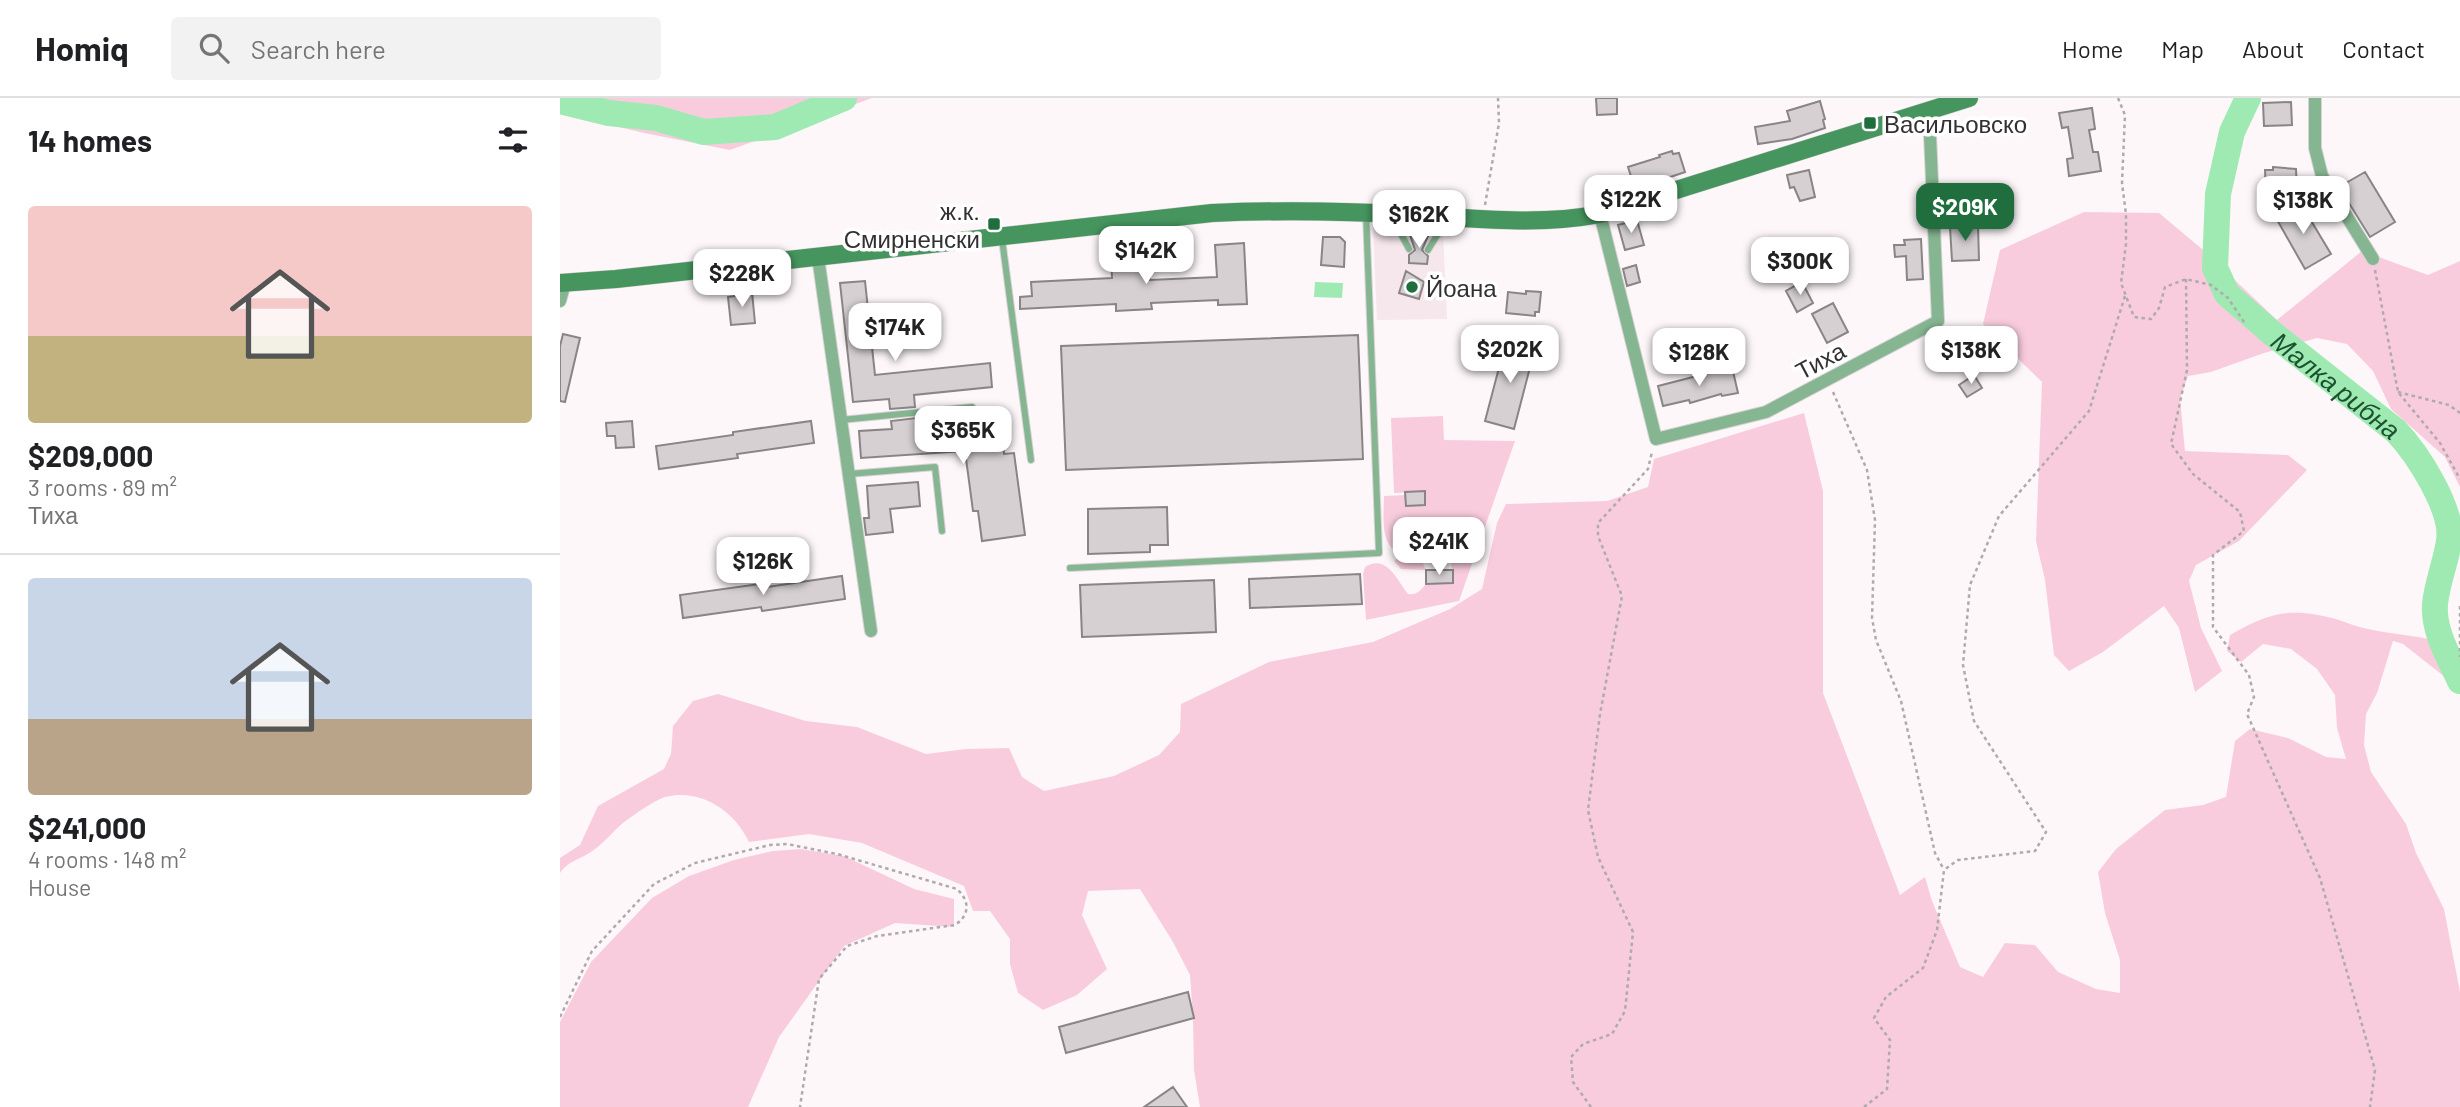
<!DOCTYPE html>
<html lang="en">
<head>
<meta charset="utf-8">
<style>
  :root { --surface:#fff; --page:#f2f2f2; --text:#202124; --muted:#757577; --line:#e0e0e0; --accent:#206e3e }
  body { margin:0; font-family:Barlow,sans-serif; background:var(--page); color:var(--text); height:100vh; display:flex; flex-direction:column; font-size:26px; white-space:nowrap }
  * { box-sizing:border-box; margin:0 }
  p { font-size:23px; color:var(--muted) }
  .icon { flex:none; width:38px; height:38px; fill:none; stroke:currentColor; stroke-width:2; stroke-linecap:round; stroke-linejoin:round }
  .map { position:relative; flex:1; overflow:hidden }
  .panel { display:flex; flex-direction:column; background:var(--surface); width:560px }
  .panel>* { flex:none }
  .price { position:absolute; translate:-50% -60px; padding:0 16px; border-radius:14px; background:#fff; color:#222; font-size:23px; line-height:46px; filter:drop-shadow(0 2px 4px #0008) }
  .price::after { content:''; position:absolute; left:50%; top:42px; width:21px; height:16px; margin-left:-10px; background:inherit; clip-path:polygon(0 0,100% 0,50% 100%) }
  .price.active { background:var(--accent); color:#fff }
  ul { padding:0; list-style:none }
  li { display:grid; align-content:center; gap:14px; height:371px; padding:0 28px }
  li+li { border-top:2px solid var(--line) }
  li span { display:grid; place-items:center; height:217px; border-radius:7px; color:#555 }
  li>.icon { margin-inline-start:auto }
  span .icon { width:126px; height:126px; fill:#fffc; stroke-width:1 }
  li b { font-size:30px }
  h2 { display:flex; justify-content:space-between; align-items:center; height:84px; padding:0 28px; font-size:30px }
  header { display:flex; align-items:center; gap:42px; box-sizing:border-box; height:98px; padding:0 35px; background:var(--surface); border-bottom:2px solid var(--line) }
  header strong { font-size:33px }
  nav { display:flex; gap:38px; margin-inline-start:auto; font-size:24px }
  .search { width:490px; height:63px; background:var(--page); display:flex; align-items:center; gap:18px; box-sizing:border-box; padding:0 24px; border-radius:7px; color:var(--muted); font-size:26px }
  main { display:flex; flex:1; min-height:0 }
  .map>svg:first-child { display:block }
</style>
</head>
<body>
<header>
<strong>Homiq</strong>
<div class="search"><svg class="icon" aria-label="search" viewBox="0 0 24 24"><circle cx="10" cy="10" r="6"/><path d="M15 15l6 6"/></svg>Search here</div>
<nav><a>Home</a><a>Map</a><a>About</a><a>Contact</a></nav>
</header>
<main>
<section class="panel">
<h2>14 homes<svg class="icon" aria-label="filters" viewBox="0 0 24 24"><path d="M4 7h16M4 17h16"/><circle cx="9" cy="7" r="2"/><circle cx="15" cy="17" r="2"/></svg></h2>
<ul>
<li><span style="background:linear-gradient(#f6c9c9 60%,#c2b280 0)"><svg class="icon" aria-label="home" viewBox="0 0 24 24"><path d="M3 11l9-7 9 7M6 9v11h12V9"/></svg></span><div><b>$209,000</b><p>3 rooms · 89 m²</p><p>Тиха</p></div></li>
<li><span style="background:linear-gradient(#c9d6e8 65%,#b9a48a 0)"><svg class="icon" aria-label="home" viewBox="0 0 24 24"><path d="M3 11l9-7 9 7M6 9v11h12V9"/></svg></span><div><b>$241,000</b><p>4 rooms · 148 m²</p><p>House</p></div></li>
</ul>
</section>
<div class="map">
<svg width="1900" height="1009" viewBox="0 0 1900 1009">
  <rect width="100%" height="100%" fill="#fdf7f9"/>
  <path fill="#f6e7ed" d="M 819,124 L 878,127 L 883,133 L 887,221 L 817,222 L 813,130 Z"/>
  <path fill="#f9ccdd" d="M 0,0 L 312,0 L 170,52 L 84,35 L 0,15 Z
    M 1524,114 L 1599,115 L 1642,151 L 1717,222 L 1802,153 L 1868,177 L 1900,163 L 1900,389 L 1885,359 L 1831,311 L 1813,273 L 1787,246 L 1757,240 L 1704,255 L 1651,274 L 1628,278 L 1620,301 L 1625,353 L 1728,357 L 1747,372 L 1679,443 L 1636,467 L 1629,483 L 1641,530 L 1662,573 L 1635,594 L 1619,530 L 1604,508 L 1543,554 L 1509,573 L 1494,557 L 1485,482 L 1476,443 L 1482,284 L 1423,226 L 1440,152 Z
    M 1244,315 L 1263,393 L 1263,595 L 1340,797 L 1365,779 L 1372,803 L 1400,869 L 1423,879 L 1445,845 L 1475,847 L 1498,874 L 1536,891 L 1560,895 L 1560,862 L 1545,815 L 1538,774 L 1556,751 L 1605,712 L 1643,707 L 1666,699 L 1675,643 L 1690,631 L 1728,640 L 1766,659 L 1786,661 L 1777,630 L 1775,597 L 1757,571 L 1731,551 L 1703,546 L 1681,564 L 1667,553 L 1670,537 C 1708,515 1728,509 1772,520 C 1784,523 1796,529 1808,531 C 1831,536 1854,537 1877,543 L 1895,587 L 1843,546 L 1833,543 L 1817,595 L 1806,616 L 1804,647 L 1811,674 L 1846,726 L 1856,755 L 1884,811 L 1900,894 L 1900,1009 L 640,1009 L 634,972 L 633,920 L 630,877 L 613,844 L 580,791 L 528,793 L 522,817 L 547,871 L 517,897 L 483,912 L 458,895 L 450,866 L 450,841 L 430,813 L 413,813 L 404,788 L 302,745 L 249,736 L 189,744 C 174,712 140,690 105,699 C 95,702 72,718 63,725 C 53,733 45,744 35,751 C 23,761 10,761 0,775 L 0,760 L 20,747 L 38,708 L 104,671 L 111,656 L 113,628 L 133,603 L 158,596 L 246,623 L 297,629 L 366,656 L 406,651 L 449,650 L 462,679 L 484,693 L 554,678 L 599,657 L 620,634 L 621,606 L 709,564 L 813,544 L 890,511 L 922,491 L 937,425 L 946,406 L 1047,403 L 1088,389 L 1094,361 Z
    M 883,318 L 884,342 L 955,343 L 899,503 L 806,522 L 803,476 L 805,469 C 826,456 836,480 848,496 C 857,497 860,493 866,486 L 893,485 L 890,450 L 834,452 C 820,441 824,414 824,398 L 845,397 L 846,408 L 865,407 L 865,394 L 834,395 L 831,320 Z
    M 839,459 L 857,459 L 862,463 L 866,472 L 841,471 L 834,463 Z
    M 241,751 L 284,758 L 354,791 L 394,801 L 394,829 L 335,825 L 284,848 L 219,939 L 188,1009 L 0,1009 L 0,924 L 31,864 L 92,800 L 129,778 L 174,762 L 213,753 Z"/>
  <path fill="#9feab3" d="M 755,184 L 783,185 L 782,200 L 754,199 Z"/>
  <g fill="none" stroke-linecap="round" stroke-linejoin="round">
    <g stroke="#9feab3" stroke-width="26">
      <path id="s1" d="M 1688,0 L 1672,34 L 1658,96 L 1655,170 L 1667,196 L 1713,236 L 1836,333 C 1857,355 1894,412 1889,443 C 1886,464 1877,485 1875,506 C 1873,533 1889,559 1900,583"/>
      <path d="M 0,3 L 49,15 L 96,20 L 144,34 L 215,29 L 284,0"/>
    </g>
  </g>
  <path fill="#d6d0d2" stroke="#898486" stroke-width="2" d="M 1036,0 L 1057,0 L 1057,16 L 1037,17 Z
    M 1260,3 L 1265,21 L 1263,22 L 1265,30 L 1232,41 L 1198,46 L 1195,29 L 1230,23 L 1227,13 Z
    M 1731,4 L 1732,27 L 1704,28 L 1703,5 Z
    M 1532,10 L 1535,31 L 1529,32 L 1533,54 L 1538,54 L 1541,73 L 1509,78 L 1507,61 L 1513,60 L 1508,29 L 1502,30 L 1499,15 Z
    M 1112,53 L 1113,56 L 1119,55 L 1125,74 L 1075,91 L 1068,69 L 1100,59 L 1099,57 Z
    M 1713,69 L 1736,71 L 1737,95 L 1706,96 L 1705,72 L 1713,72 Z
    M 1249,72 L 1255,99 L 1240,103 L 1234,89 L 1230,90 L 1227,77 Z
    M 1805,74 L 1835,124 L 1810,139 L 1779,89 Z
    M 1741,106 L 1771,156 L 1745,171 L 1716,120 Z
    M 1077,122 L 1084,147 L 1065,152 L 1058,127 Z
    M 1418,127 L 1419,162 L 1392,163 L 1390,129 Z
    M 850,137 L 868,138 L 862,152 L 868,158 L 867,166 L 849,165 L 849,157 L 855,152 Z
    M 763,139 L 780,139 L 785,144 L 784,169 L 761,167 Z
    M 1361,141 L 1363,181 L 1347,182 L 1346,158 L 1335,159 L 1334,147 L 1345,147 L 1344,142 Z
    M 684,145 L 687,206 L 658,207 L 658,202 L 591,205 L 592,211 L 556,213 L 556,206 L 460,211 L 460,199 L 472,198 L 471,184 L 552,180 L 551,159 L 589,157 L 590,182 L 657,179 L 655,147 Z
    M 1076,167 L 1080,184 L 1067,188 L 1063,171 Z
    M 846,173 L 864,184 L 859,201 L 839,195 Z
    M 305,183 L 315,277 L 430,265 L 432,289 L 354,297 L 355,309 L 330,311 L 329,301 L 293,304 L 280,185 Z
    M 1242,184 L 1253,205 L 1237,214 L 1226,193 Z
    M 966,193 L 981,194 L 979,214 L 975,214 L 975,218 L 946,215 L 948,194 L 966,196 Z
    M 192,194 L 195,225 L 171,227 L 168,199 L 175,198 L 175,196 Z
    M 1273,205 L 1288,234 L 1267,245 L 1252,216 Z
    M 3,236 L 20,240 L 5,304 L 0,303 L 0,248 Z
    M 798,237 L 803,361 L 506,372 L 501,248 Z
    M 946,243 L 975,250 L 954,331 L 925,323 Z
    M 1172,269 L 1178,295 L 1162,298 L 1161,296 L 1130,305 L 1129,302 L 1103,308 L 1098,288 Z
    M 1414,277 L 1422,290 L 1407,299 L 1399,287 Z
    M 356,320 L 357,329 L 442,324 L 444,356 L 454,355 L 465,437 L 422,443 L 418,413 L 413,413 L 405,353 L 301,360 L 299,333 L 332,331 L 331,323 Z
    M 72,323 L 74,349 L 56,350 L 55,338 L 47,338 L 46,325 Z
    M 251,323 L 254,345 L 177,356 L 178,360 L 99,371 L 96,348 L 173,337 L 173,334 Z
    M 358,384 L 360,408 L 330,411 L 333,434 L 306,437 L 304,420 L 309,420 L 307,388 Z
    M 865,393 L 865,407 L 846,408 L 845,394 Z
    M 607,409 L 608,447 L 590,447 L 590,454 L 528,456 L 528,411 Z
    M 866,472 L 893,472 L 893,485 L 866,486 Z
    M 800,476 L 802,506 L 690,510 L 689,481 Z
    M 282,478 L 285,501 L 202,513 L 201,509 L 123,520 L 120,497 L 199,486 L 200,490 Z
    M 654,482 L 656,534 L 522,539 L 520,487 Z
    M 628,894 L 634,920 L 506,955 L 499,929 Z
    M 613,989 L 627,1009 L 584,1009 Z"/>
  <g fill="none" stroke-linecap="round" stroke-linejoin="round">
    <g stroke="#d8d3d5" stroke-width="8">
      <path id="lane" d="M 832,119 L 849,151
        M 442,141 L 471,362
        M 868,152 L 886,123
        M 281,322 L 412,309
        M 289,376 L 375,369 L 382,433
        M 510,470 L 819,455 L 806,116"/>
    </g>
    <g stroke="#d8d3d5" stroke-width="14">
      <path id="street" d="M 1755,0 L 1755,50 L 1762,78 L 1813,161
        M 1040,116 L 1096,341 L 1206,314 L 1378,223 L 1369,13
        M 258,159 L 311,533
        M 0,203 L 5,185"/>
    </g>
    <g stroke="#d8d3d5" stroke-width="19">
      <path id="secondary" d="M 0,185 L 56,181 L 652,115 C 719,112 786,113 854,117 C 916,120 979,128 1040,116 L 1409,0"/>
    </g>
    <path stroke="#afaaac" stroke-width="2.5" stroke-dasharray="3.5 3.5" stroke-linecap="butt" d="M 1558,0 L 1565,17 L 1562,85 L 1566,116 L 1566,146 L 1561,185 L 1574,219 L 1591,221 L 1599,210 L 1605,189 L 1626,181 L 1651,187 L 1668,200 L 1686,227
      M 925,107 L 939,25 L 938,0
      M 1815,172 L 1838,294 L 1880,345 L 1900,381
      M 1626,181 L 1627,272 L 1611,346 L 1633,376 L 1680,414 L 1684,433 L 1653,457 L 1653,529 L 1689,577 L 1694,599 L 1687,616 L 1760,780 L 1815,972 L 1810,1009
      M 1273,294 L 1307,372 L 1315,422 L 1312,520 L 1316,542 L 1341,603 L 1375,755 L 1384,772
      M 1838,294 L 1889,307 L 1900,315
      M 1900,508 L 1900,559
      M 0,919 L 32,853 L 94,786 L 135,765 L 210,747 L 227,746 L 277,756 L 397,791 C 410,803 410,817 395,827 L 317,838 L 287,848 L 259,881 L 240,1009
      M 1031,1009 L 1013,984 L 1011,959 L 1023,946 L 1052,936 L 1065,913 L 1073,834 L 1038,759 L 1028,712 L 1040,616 L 1062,498 L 1038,438 L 1038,425 L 1088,371 L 1092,354
      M 1304,1009 L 1327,991 L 1330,942 L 1314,920 L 1326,899 L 1363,870 L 1377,832 L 1384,772 L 1398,762 L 1475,753 L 1486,734 L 1414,623 L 1403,567 L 1410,487 L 1439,418 L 1529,313 L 1565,198"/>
    <use href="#lane" stroke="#85b691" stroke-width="6"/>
    <use href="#street" stroke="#85b691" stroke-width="12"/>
    <use href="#secondary" stroke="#46955f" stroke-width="18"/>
  </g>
  <g fill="#206e3e" stroke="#fff" stroke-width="2.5">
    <rect x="1303" y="18" width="14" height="14" rx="3.5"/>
    <rect x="427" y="119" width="14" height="14" rx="3.5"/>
    <circle cx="852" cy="189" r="7"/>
  </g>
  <g text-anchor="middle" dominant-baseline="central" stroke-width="7" stroke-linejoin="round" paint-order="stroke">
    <g font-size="24" fill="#323031" stroke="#fff" text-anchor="start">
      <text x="1324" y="25">Васильовско</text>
      <text x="420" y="112" text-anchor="end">ж.к.<tspan x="420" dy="28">Смирненски</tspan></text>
      <text x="866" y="189">Йоана</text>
    </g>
    <g font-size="24" fill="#323031" stroke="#fff">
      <text transform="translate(1260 262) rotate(-28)">Тиха</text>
    </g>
    <g font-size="26" font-style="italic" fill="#1c522f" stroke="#fff">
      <text stroke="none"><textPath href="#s1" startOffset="346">Малка рибна</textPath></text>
    </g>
  </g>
</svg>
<b class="price" style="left:1071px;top:137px">$122K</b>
<b class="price" style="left:1743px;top:138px">$138K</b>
<b class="price active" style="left:1405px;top:145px">$209K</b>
<b class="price" style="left:859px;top:152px">$162K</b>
<b class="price" style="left:586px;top:188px">$142K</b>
<b class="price" style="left:1240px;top:199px">$300K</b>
<b class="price" style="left:182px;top:211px">$228K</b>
<b class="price" style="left:335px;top:265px">$174K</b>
<b class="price" style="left:950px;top:287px">$202K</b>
<b class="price" style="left:1411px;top:288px">$138K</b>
<b class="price" style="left:1139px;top:290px">$128K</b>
<b class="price" style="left:403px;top:368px">$365K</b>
<b class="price" style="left:879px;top:479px">$241K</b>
<b class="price" style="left:203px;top:499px">$126K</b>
</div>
</main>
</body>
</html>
